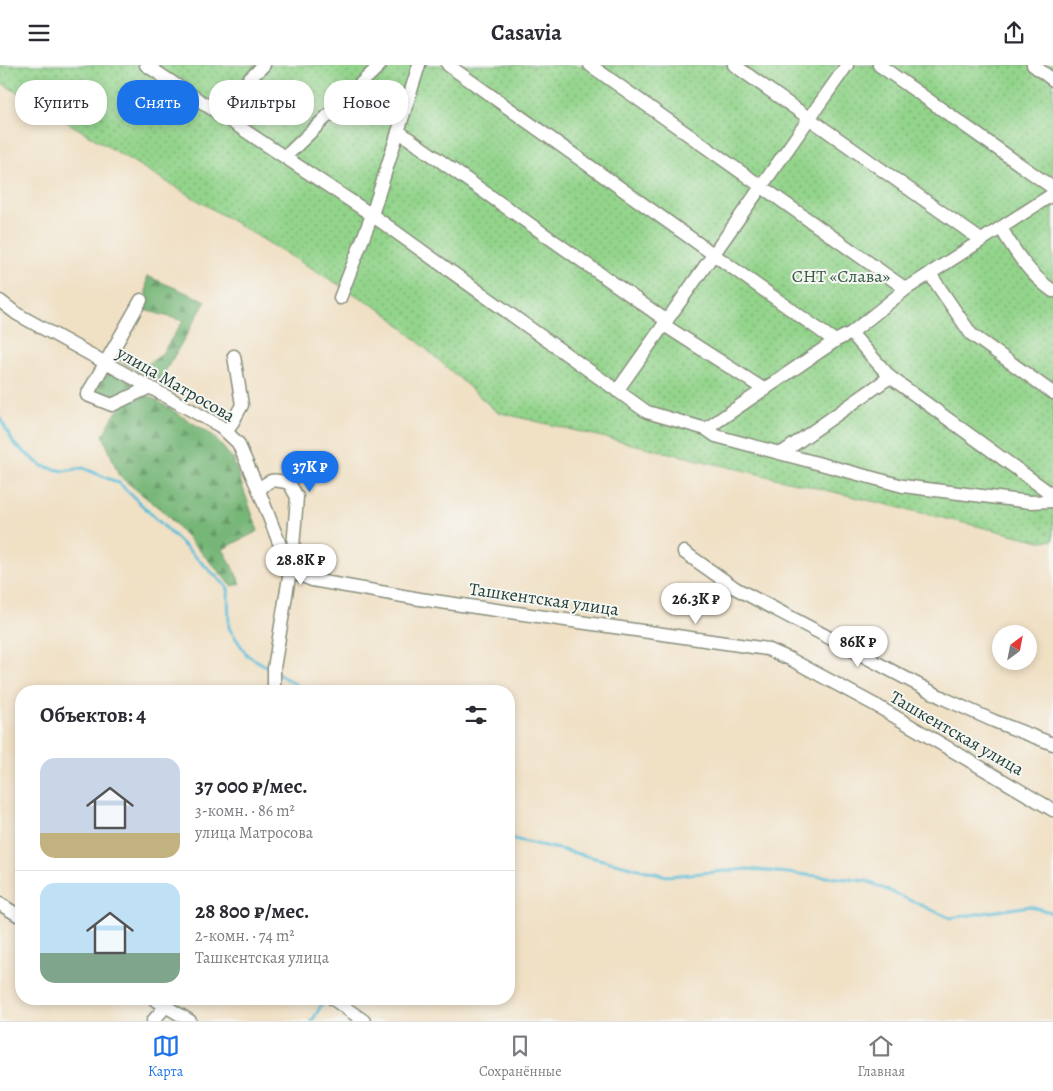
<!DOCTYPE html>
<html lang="ru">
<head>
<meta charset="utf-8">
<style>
  :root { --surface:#fff; --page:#f2f2f3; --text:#2b2b33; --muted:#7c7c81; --line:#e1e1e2; --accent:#1a73e8 }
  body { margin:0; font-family:Alegreya,serif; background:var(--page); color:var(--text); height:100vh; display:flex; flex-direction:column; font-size:19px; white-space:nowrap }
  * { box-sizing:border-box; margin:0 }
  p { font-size:16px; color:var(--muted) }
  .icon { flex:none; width:28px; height:28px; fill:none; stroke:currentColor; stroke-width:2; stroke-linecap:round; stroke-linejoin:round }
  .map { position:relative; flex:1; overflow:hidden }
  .details { position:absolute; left:15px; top:620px; width:500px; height:320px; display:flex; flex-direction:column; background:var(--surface); border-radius:20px; box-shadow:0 2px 8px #0003 }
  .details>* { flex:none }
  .top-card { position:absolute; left:15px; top:15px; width:500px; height:45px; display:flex; gap:10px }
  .needle { width:32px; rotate:32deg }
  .controls { position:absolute; left:992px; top:560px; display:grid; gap:10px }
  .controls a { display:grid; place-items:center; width:45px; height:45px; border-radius:50%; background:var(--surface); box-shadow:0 2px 8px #0003; font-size:25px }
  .price { position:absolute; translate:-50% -42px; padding:0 11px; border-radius:18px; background:#fff; color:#222; font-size:16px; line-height:32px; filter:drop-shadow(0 1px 2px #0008) }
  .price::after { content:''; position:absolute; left:50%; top:30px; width:15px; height:11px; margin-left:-8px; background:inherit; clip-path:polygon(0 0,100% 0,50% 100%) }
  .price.selected { background:var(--accent); color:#fff }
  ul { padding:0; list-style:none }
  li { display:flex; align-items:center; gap:15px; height:125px; padding:0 25px }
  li+li { border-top:1px solid var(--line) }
  li span { display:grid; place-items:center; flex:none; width:140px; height:100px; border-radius:15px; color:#555 }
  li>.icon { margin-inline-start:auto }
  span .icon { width:60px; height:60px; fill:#fffc; stroke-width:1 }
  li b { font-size:21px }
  h2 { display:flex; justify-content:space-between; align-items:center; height:60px; padding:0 25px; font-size:21px }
  .pill { padding:0 18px; border-radius:20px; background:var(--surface); box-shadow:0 2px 8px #0003; font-size:18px; line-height:45px }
  .pill.selected { background:var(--accent); color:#fff }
  header { display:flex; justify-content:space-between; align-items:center; height:65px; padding:0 25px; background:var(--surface); font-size:22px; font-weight:700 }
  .tab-bar { display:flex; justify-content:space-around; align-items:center; height:70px; border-top:1px solid var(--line); background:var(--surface); font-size:14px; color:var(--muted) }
  .tab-bar a { display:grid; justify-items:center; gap:2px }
  .tab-bar .selected { color:var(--accent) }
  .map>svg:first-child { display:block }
</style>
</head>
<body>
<header><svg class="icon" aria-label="menu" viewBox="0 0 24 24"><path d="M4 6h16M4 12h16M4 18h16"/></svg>Casavia<svg class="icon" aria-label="share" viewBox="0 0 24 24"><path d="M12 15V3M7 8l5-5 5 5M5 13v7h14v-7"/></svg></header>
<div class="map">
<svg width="1053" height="956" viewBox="0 0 1053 956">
  <defs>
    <pattern id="grass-dots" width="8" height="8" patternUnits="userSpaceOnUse" patternTransform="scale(1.25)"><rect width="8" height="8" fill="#93d48b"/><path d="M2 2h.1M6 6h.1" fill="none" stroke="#77ad72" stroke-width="1.8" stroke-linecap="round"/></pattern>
    <pattern id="forest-firs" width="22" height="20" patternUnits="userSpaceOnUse" patternTransform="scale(1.25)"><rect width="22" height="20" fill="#76b677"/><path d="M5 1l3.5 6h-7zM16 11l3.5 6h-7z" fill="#609562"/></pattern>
  </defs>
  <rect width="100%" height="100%" fill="#f6f6f2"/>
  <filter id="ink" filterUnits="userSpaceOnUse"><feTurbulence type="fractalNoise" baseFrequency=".02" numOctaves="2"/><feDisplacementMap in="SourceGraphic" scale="10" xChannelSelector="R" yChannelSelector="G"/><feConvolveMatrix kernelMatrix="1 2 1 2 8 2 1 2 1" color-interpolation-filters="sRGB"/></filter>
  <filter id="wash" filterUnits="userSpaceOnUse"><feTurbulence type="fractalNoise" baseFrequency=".0096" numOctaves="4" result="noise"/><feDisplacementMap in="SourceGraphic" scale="20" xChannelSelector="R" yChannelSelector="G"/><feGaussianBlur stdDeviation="1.12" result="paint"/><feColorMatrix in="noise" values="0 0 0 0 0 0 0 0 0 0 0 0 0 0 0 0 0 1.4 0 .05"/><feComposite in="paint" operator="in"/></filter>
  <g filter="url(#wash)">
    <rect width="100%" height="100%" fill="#f0e0c4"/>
    <path fill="url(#grass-dots)" stroke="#598860" d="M 0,0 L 1053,0 L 1053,475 L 1040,476 L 497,347 L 386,248 L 0,17 Z"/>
    <path fill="url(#forest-firs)" stroke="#4a7a56" d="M 147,211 L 206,236 L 159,317 L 115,293 L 119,286 L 145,301 L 161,290 L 183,256 L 145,245 Z
      M 115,308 L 137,321 L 133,327 L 109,337 L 99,330 L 97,320 L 101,313 Z
      M 148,330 L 212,370 L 233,394 L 258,466 L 223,484 L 241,519 L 232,521 L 164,447 L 119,411 L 103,370 C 117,345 118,338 148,330 Z"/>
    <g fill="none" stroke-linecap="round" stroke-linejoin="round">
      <path stroke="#59bdd8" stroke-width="3" d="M 0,353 L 14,379 L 42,401 L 63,406 L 83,403 L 119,418 L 228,523 L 229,563 L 247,590 L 271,604
        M 278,609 L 307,626
        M 509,773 L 563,785 L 667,811 L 748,804 L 867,816 L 950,853 L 1030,841 L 1053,848
        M 312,956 L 325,934"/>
    </g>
  </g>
  <g filter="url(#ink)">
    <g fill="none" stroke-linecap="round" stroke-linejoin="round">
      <g stroke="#888e7c" stroke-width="15">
        <path id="minor" d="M 146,0 L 372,150 L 647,347 L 706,364 L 835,276 L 851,268 L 906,224 L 1053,129
          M 448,0 L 835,276
          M 590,0 L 906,224
          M 734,0 L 981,175
          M 879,0 L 1053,123
          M 1033,0 L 1053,15
          M 214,45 L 234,29 L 264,0
          M 398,66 L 667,256
          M 285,92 L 380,0
          M 1001,163 C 1015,187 1030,210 1053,226
          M 930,209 L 971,269 L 1053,328
          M 340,233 L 372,150 L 419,0
          M 141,235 L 87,330 L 112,340 L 150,322
          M 0,236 L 17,249 L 220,361 L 238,378 L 259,426 L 290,506 L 274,603 L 274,626
          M 664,260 L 765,325
          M 851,268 L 890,312 L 1050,428 L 1053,436
          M 617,326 L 847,0
          M 706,364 L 716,371 L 903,421 L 1030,437 L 1053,436
          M 227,367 L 242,340 L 234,291
          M 782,388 L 890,312
          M 259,426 C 269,413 274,414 289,418 L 297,432 L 293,483 L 290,506 L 312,515 L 420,534 L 767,584 L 790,594 L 877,641 L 1053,745
          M 684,487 L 735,523 L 945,634 L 994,656 L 1053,679
          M 0,839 L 21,852
          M 154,934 L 190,956
          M 333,934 L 364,956
          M 153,956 L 166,941"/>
      </g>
      <use href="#minor" stroke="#fff" stroke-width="12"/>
    </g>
  </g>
  <g text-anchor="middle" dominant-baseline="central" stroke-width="4" stroke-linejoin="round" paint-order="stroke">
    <g font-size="18" fill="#365b45" stroke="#f6f6f2">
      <text x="841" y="211">СНТ «Слава»</text>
    </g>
    <g font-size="18" fill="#1f3d34" stroke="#f6f6f2">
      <text transform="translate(176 319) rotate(30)">улица Матросова</text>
      <text transform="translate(544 534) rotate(8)">Ташкентская улица</text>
      <text transform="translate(957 668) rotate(30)">Ташкентская улица</text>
    </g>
  </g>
</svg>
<div class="controls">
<a><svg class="needle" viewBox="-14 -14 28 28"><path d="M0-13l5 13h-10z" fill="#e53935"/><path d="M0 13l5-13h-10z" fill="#7c7c81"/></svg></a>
</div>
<b class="price selected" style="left:310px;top:428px">37K ₽</b>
<b class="price" style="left:301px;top:521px">28.8K ₽</b>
<b class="price" style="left:696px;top:560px">26.3K ₽</b>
<b class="price" style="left:858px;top:603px">86K ₽</b>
<div class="top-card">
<a class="pill">Купить</a>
<a class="pill selected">Снять</a>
<a class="pill">Фильтры</a>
<a class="pill">Новое</a>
</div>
<section class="details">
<h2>Объектов: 4<svg class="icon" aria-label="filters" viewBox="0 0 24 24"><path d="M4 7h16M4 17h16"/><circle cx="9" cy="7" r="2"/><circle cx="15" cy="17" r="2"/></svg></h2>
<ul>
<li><span style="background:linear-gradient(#c9d6e8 75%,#c2b280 0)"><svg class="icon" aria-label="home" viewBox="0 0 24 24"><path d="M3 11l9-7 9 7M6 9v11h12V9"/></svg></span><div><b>37 000 ₽/мес.</b><p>3-комн. · 86 m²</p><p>улица Матросова</p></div></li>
<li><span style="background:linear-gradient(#bfe0f5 70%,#7fa58c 0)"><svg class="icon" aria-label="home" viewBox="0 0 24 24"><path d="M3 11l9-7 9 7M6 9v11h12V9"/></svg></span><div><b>28 800 ₽/мес.</b><p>2-комн. · 74 m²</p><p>Ташкентская улица</p></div></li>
</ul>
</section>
</div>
<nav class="tab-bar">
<a class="selected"><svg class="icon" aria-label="map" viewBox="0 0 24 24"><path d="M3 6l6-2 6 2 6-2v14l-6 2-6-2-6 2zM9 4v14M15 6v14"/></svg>Карта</a>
<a><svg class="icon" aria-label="saved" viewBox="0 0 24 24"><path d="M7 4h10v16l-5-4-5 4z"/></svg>Сохранённые</a>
<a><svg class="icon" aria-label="home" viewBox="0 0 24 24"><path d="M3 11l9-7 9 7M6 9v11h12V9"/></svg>Главная</a>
</nav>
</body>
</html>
